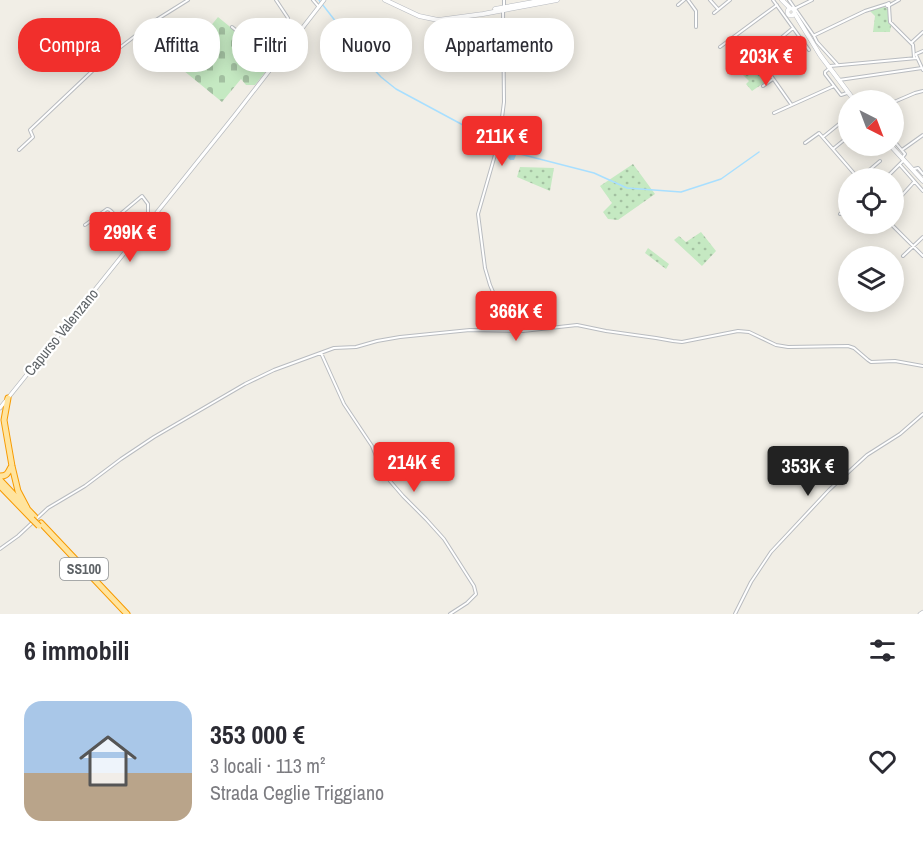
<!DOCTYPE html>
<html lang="it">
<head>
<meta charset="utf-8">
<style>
  :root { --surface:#fff; --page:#f2f2f3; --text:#2b2b33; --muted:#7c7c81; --accent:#f12f2c }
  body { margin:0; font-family:"Archivo Narrow",sans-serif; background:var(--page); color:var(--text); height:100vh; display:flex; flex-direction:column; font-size:22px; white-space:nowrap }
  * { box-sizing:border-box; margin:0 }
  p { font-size:20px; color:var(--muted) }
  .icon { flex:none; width:33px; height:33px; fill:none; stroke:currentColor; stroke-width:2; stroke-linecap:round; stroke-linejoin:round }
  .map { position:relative; height:614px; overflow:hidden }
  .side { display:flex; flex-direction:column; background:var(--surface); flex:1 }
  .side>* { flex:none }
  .guide { position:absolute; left:18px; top:18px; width:600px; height:54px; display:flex; gap:12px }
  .needle { width:39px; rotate:138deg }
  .fabs { position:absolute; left:838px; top:90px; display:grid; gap:12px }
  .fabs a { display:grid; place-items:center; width:66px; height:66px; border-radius:50%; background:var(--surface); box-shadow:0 3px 15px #0003; font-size:30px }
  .price { position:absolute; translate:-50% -51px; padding:0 14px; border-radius:6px; background:var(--accent); color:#fff; font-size:20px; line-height:39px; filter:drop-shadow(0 2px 3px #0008) }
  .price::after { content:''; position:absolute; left:50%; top:36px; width:18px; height:14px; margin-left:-9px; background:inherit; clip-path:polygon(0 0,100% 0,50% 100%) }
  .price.current { background:#222; color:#fff }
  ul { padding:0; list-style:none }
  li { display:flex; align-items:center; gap:18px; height:150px; padding:0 24px }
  li span { display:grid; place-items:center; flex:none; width:168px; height:120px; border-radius:18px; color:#555 }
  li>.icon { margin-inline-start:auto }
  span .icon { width:72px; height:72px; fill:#fffc; stroke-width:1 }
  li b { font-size:26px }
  h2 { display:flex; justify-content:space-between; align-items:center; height:72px; padding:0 24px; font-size:26px }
  .pill { padding:0 21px; border-radius:24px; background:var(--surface); box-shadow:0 3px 15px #0003; font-size:21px; line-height:54px }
  .pill.current { background:var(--accent); color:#fff }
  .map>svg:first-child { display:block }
</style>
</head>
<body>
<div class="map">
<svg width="923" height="614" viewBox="0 0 923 614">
  <defs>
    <pattern id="grass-dots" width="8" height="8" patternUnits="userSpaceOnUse" patternTransform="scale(1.5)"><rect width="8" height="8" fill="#c5e9c2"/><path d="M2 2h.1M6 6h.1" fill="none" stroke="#a3c0a1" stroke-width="1.8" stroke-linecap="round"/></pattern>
    <pattern id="cemetery-stones" width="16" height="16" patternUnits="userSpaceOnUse" patternTransform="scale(1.5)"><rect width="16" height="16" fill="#c5e9c2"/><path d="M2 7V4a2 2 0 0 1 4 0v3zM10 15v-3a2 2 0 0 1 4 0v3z" fill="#a3c0a1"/></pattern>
  </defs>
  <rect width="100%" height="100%" fill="#f1eee6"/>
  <path fill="url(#grass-dots)" d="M 884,7 L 888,9 L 888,22 L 891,25 L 890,32 L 873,32 L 875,16 L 869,10 Z
    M 758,60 L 771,78 L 752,91 L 746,84 L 749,81 L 741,73 Z
    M 633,164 L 655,194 L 618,220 L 608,219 L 603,212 L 612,203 L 600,186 Z
    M 520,167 L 554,168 L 550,191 L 517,177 Z
    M 701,232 L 716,251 L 702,266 L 674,240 L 679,236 L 686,242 Z
    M 648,248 L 669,264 L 666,269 L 645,253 Z"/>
  <path fill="url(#cemetery-stones)" d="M 218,17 L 273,62 L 255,85 L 246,85 L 241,79 L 222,102 L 178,66 Z"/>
  <path fill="#a8dfff" d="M 512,142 L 517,143 L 519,148 L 514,160 L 510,160 L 503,151 L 504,148 Z"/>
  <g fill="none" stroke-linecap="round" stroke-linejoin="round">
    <path stroke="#a8dfff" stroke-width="1.5" d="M 319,0 L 368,63 L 381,77 L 396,89 L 502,146 L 506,147
      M 516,153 L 594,173 L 627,188 L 681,192 L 721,179 L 759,152"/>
    <g stroke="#b9bcc0" stroke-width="4">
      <path id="minor" d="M 276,0 L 288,18 L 288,20 L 262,42 L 276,62
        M 313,0 L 319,7
        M 688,0 L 696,11 L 696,27
        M 710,0 L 718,9
        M 773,0 L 809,50
        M 789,0 L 814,36 L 817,42 L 838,65
        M 889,3 L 889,6 L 887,6 L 887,4 Z
        M 678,5 L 684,0
        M 890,5 L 899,0
        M 889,6 L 890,22 L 913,45 L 914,57
        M 504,7 L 504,0
        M 794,9 L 812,0
        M 503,10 L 504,102 L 499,141 L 478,214 L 485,268 L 490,285 L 496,299 L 507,313 L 512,330
        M 714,13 L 730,0
        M 232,27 L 253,44 L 262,42
        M 815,35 L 865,11 L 887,4
        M 911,43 L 923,32
        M 720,47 L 777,5
        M 916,54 L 923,51
        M 916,55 L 923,70
        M 758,57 L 791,104
        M 830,66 L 917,58
        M 830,68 L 825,72 L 825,74 L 841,95 L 847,93
        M 739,73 L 793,28
        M 839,80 L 922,68
        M 763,86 L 773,79
        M 894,102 L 915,93 L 923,91
        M 774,113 L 834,86
        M 823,137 L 849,116
        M 894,141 L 905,154 L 902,158
        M 805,143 L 819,133 L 858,178
        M 833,149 L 849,136
        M 19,150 L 33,137 L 30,130 L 105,59 L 156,20 L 188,0
        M 902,150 L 923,135
        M 900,165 L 923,191
        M 914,169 L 918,168 L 923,174
        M 860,178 L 880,161
        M 886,178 L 904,160
        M 894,204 L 914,182
        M 840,214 L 849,207
        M 891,224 L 923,256
        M 85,225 L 107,209 C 112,209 113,216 118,216 L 142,196 L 148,204 L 148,222
        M 903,256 L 923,237
        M 500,330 L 508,318
        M 321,353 L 344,404 L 372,446 L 378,461 L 390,481 L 403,496 L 426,519 L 444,539 L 474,586 L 476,594 L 467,603 L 450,614
        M 0,549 L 18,536 L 48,508 L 85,486 L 121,459 L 154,437 L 245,384 L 274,370 L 334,348 L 356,347 L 377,341 L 400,337 L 470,330 L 523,331 L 577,325 L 606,331 L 656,338 L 673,341 L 682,342 L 738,331 L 749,332 L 776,345 L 788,347 L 848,346 L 854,348 L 868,360 L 871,362 L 895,361 L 923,366
        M 735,614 L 751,582 L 771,552 L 829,490 L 867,455 L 900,434 L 923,414"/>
    </g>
    <g stroke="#b9bcc0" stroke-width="4.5">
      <path id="tertiary" d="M 0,408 L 235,115 L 324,0
        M 920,614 L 923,612"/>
    </g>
    <g stroke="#b8bbc0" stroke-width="5">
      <path id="secondary" d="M 385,0 L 419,16 L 438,20 L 483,14 L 557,0
        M 782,0 L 790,8
        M787.5 12a3.5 3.5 0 1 1 7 0a3.5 3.5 0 1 1-7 0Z
        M 495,9 L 544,0
        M 795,14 L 820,55 L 854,100
        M 891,146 L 923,181"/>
    </g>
    <g stroke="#f79a00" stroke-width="7">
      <path id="trunk" d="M 8,398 L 4,420 L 12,466 L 18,491 L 27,508
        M 0,476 C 7,476 8,473 11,467
        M 0,480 L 35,517
        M 0,486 L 32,519
        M 41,523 L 127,614"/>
    </g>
    <use href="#minor" stroke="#fff" stroke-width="2"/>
    <use href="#tertiary" stroke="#fff" stroke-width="3"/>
    <use href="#secondary" stroke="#fff" stroke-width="4"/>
    <use href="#trunk" stroke="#ffe49e" stroke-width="5"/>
    <g stroke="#f79a00" stroke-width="7" stroke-linecap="butt">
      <path id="trunk-bridge" d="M 32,519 L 39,526"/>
    </g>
    <use href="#trunk-bridge" stroke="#ffe49e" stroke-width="5"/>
  </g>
  <g text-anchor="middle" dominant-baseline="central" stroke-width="4.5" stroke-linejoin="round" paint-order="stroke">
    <rect fill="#fff" stroke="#8e9295" stroke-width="1.5" x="60" y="558" width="48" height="22" rx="4.5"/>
    <g font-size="14" font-weight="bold" fill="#5e6367">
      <text x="84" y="569">SS100</text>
    </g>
    <g font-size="15" fill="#5e6367" stroke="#fff">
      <text transform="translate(61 332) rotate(-51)">Capurso Valenzano</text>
    </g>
  </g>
</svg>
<div class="fabs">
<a><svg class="needle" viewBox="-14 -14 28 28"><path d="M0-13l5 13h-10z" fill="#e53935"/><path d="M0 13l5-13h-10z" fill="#7c7c81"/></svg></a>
<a><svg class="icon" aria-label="locate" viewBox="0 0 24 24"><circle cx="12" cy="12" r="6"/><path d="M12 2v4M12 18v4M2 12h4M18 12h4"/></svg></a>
<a><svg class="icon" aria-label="layers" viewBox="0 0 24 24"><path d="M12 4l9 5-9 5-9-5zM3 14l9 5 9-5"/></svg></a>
</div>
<b class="price" style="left:766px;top:87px">203K €</b>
<b class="price" style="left:502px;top:167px">211K €</b>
<b class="price" style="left:130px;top:263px">299K €</b>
<b class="price" style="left:516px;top:342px">366K €</b>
<b class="price" style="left:414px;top:493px">214K €</b>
<b class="price current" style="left:808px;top:497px">353K €</b>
<div class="guide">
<a class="pill current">Compra</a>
<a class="pill">Affitta</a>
<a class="pill">Filtri</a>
<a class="pill">Nuovo</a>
<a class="pill">Appartamento</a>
</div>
</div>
<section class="side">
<h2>6 immobili<svg class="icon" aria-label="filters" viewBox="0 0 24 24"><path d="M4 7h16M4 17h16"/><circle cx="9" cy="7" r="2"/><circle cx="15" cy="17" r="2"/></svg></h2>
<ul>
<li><span style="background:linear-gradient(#a9c7e8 60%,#b9a48a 0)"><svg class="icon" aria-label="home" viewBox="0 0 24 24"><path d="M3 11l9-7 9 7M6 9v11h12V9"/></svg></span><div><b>353 000 €</b><p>3 locali · 113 m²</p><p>Strada Ceglie Triggiano</p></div><svg class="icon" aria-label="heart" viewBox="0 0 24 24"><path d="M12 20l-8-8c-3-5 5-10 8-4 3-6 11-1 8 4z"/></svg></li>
</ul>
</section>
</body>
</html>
